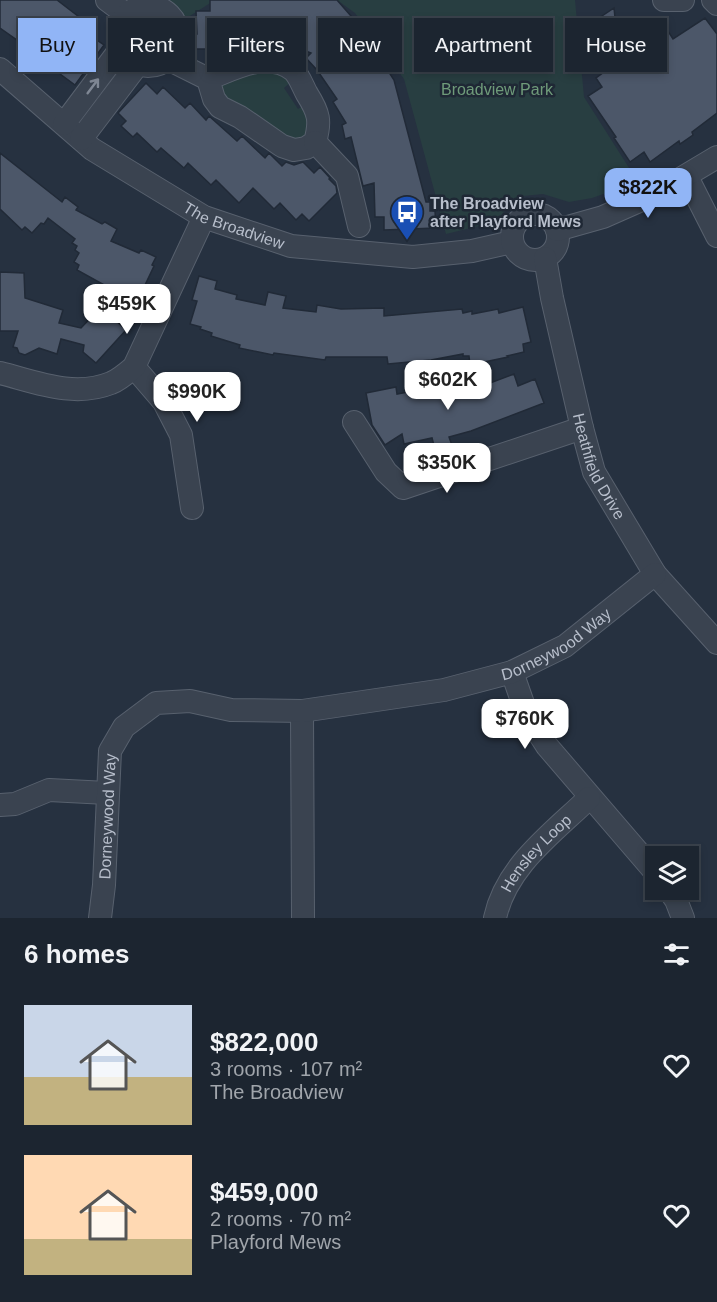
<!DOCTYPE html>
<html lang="en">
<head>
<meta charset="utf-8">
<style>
  :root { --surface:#1c2530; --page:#29313c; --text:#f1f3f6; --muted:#a0a5ab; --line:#3a424c; --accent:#91b5f6 }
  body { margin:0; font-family:Arial,sans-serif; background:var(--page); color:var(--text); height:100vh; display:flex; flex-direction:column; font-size:22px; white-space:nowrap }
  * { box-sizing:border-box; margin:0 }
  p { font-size:20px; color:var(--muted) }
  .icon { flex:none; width:33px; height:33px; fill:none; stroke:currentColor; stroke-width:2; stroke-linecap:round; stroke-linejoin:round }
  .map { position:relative; height:918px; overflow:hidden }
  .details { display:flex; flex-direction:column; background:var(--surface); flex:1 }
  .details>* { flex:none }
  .hud { position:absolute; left:18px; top:18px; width:681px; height:54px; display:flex; gap:12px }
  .buttons { position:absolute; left:645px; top:846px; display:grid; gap:12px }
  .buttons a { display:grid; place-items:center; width:54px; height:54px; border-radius:0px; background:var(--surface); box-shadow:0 3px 9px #0003,0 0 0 2px var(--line); font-size:30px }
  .price { position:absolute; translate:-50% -51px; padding:0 14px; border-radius:12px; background:#fff; color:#222; font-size:20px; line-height:39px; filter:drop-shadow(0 2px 3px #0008) }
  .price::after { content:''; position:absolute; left:50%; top:36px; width:18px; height:14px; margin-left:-9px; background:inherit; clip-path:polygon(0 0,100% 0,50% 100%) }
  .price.selected { background:var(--accent); color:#111 }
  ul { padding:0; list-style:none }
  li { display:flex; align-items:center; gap:18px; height:150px; padding:0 24px }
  li span { display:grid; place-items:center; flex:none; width:168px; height:120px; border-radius:0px; color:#555 }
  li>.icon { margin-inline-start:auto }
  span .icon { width:72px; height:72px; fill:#fffc; stroke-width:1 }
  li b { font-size:26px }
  h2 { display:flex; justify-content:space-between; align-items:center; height:72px; padding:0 24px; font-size:26px }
  .pill { padding:0 21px; border-radius:0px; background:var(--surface); box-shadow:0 3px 9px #0003,0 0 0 2px var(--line); font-size:21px; line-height:54px }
  .pill.selected { background:var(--accent); color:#111 }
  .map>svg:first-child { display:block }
</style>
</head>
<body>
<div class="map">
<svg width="717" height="918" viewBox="0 0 717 918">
  <rect width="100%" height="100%" fill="#263140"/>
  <path fill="#283e41" d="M 166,0 L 215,0 L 185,19 Z
    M 337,0 L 575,0 L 584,97 L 638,182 L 592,198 L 569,202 L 543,194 L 523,196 L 509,206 L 495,222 L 446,234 L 404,79 L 355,13 Z
    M 258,64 L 293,80 L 284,88 L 298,109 L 308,103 L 314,125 L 304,138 L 290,138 L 281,134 L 223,96 L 216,83 Z"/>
  <path fill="#4c5769" stroke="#212a37" stroke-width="1.5" d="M 0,0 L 57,0 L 83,20 L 82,21 L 95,31 L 91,36 L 104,45 L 75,85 L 52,68 L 54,66 L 0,28 Z
    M 210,0 L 337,0 L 358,24 L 394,80 L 426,202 L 430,202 L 430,211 L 435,211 L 436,228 L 384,230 L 384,217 L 375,217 L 374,183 L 363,186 L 351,137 L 345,139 L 342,125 L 346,123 L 333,102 L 337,99 L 317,70 L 306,58 L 311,53 L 288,44 L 291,36 L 255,35 L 255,39 L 244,39 L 244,42 L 226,43 L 227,55 L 213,55 L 213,49 L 194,49 L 193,34 L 197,34 L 196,11 L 210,11 Z
    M 614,8 L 616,27 L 625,20 L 643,47 L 668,31 L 673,39 L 705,18 L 717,34 L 717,113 L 692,132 L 693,135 L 680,144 L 679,141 L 650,162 L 644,152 L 630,162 L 614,138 L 616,137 L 588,96 L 602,87 L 596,78 L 604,72 L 583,41 L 590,37 L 584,28 Z
    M 146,83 L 157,94 L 163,87 L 185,108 L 190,103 L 206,120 L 209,116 L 237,141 L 242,136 L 265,158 L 269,153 L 282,166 L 286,162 L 294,165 L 303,162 L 314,173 L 320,167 L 330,178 L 329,179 L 336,186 L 337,193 L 309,221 L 302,214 L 296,220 L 280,203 L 274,209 L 253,188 L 239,203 L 216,180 L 211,185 L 188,163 L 184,168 L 161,148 L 157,152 L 137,133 L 133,137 L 121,126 L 126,121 L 118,113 Z
    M 0,153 L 62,202 L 65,197 L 78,207 L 76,210 L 102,224 L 105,222 L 117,229 L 111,241 L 139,253 L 141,250 L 156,257 L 152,265 L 154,266 L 136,304 L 106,291 L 108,287 L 77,270 L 79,265 L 74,262 L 79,253 L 75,250 L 77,246 L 72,243 L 75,239 L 48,218 L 44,224 L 41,223 L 32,233 L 25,227 L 22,230 L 0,209 Z
    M 0,272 L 24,273 L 25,298 L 63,310 L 59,323 L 81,328 L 101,307 L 126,330 L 96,363 L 83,352 L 84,345 L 61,339 L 57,354 L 39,348 L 25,355 L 19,353 L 17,348 L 13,347 L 18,331 L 0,331 Z
    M 199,276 L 217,281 L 215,289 L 237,295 L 236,299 L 265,305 L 268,292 L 286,296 L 283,308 L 316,312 L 317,305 L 341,309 L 384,308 L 384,316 L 462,309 L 463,313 L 472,311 L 472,314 L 498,309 L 499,313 L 523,307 L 531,342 L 523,344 L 524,352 L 507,356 L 508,357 L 470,365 L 469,356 L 463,356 L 463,354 L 431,360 L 388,364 L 387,357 L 326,357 L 325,360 L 274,353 L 273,355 L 239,348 L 240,345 L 211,336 L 212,333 L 200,329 L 201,327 L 190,324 L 197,301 L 192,300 Z
    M 514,374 L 518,386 L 535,379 L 544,403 L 471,431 L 449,437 L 453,448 L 436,453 L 432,438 L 404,444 L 402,434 L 385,445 L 372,425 L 366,393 L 396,387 L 397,394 L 413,391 L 414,398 L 459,386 L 461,394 Z"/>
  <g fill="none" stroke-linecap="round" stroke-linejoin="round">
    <g stroke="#58616e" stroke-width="24">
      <g id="minor">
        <path d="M 107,0 L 127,15"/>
        <path d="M 664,0 L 683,0"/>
        <path d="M 713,0 L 717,4"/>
        <circle cx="148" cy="36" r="30"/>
        <path d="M 168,59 L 208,79 C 234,69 267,50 293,70 C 299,75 303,87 307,94 C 319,113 321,121 315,142 L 306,148 L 294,150 L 282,146 L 240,117 L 220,107 L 214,99 L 208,79"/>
        <path id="s1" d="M 0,69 L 92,149 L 204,217 L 291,246 L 413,257 L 472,251 L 512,242"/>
        <path d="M 64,124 L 121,48"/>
        <path d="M 81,139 L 138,64"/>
        <path d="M 315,142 L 347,176 L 359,226"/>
        <path d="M 687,177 L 717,236"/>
        <circle cx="535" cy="237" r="23"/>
        <path d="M 557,230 L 603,217 L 655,194 L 717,157"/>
        <path id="s2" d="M 545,258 L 552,298 L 582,428 L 594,472 L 655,574 L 717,643"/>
        <path d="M 134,367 L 164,402 L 181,435 L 192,508"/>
        <path d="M 0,373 C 36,382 74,398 111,383 C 119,380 127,373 134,367 L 204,217"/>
        <path d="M 354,422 L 386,472 L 403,488 L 582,428"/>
        <path d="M 512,672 L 527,715 L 547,746 L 656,873"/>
        <path d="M 302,711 L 303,918"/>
        <path d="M 0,805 L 15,804 L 49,790 L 107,793"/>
        <path d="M 669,890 L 676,900 L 683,918"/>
        <path id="s3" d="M 100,918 L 104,885 L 110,751 L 124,727 L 156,703 L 190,701 L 231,710 L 302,711 L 444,690 L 512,672 L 565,646 L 655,574"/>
        <path id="s4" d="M 495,918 C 506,866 553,833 589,798"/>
      </g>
    </g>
    <use href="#minor" stroke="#3a4350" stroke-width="22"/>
  </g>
  <defs><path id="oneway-shaft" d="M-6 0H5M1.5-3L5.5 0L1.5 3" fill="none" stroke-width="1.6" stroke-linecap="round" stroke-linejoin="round" transform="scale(1.5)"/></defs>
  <use stroke="#7f8794" href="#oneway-shaft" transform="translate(93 86) rotate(-53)"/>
  <defs>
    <g id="bus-pin" transform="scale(1.725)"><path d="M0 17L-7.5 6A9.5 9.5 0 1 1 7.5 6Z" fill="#1a4fb4" stroke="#1f2835"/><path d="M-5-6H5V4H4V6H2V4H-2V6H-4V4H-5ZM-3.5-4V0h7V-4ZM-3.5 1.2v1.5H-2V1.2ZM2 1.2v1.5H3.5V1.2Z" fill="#fff"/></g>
  </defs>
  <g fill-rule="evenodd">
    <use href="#bus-pin" x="407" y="212"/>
  </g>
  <g text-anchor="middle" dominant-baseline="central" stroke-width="5" stroke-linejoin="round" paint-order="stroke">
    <g font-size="16" fill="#6f9b7a" stroke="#1f2835">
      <text x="497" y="89">Broadview Park</text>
    </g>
    <g font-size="16" font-weight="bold" fill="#b7becb" stroke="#1f2835" text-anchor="start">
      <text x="430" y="203">The Broadview<tspan x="430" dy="18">after Playford Mews</tspan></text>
    </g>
    <g font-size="16" fill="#b7becb" stroke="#1f2835">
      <text stroke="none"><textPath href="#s1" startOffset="284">The Broadview</textPath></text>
      <text stroke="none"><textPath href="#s2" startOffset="216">Heathfield Drive</textPath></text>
      <text stroke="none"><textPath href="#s3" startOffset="648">Dorneywood Way</textPath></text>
      <text stroke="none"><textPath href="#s3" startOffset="102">Dorneywood Way</textPath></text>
      <text stroke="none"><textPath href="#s4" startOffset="78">Hensley Loop</textPath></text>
    </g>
  </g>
</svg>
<div class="buttons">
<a><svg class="icon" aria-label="layers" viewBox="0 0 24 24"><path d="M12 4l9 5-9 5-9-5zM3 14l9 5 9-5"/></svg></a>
</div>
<b class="price selected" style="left:648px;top:219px">$822K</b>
<b class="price" style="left:127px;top:335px">$459K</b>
<b class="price" style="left:448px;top:411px">$602K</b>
<b class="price" style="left:197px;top:423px">$990K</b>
<b class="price" style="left:447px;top:494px">$350K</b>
<b class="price" style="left:525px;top:750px">$760K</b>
<div class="hud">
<a class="pill selected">Buy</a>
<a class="pill">Rent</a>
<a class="pill">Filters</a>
<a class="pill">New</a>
<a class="pill">Apartment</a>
<a class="pill">House</a>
</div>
</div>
<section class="details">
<h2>6 homes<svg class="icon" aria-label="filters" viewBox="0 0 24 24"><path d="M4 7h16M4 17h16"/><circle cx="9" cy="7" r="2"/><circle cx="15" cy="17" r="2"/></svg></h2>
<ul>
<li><span style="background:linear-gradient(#c9d6e8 60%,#c2b280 0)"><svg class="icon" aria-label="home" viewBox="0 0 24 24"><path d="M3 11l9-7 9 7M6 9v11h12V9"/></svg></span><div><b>$822,000</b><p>3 rooms · 107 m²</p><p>The Broadview</p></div><svg class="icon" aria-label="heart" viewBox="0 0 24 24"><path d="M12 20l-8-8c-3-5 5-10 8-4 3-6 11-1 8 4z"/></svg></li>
<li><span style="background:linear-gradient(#ffd9b3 70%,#c2b280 0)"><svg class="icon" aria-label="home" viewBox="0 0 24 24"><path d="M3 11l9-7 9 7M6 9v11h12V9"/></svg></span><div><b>$459,000</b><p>2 rooms · 70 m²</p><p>Playford Mews</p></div><svg class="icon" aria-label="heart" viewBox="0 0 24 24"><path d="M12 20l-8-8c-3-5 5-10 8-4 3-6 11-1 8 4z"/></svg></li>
</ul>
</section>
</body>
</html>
